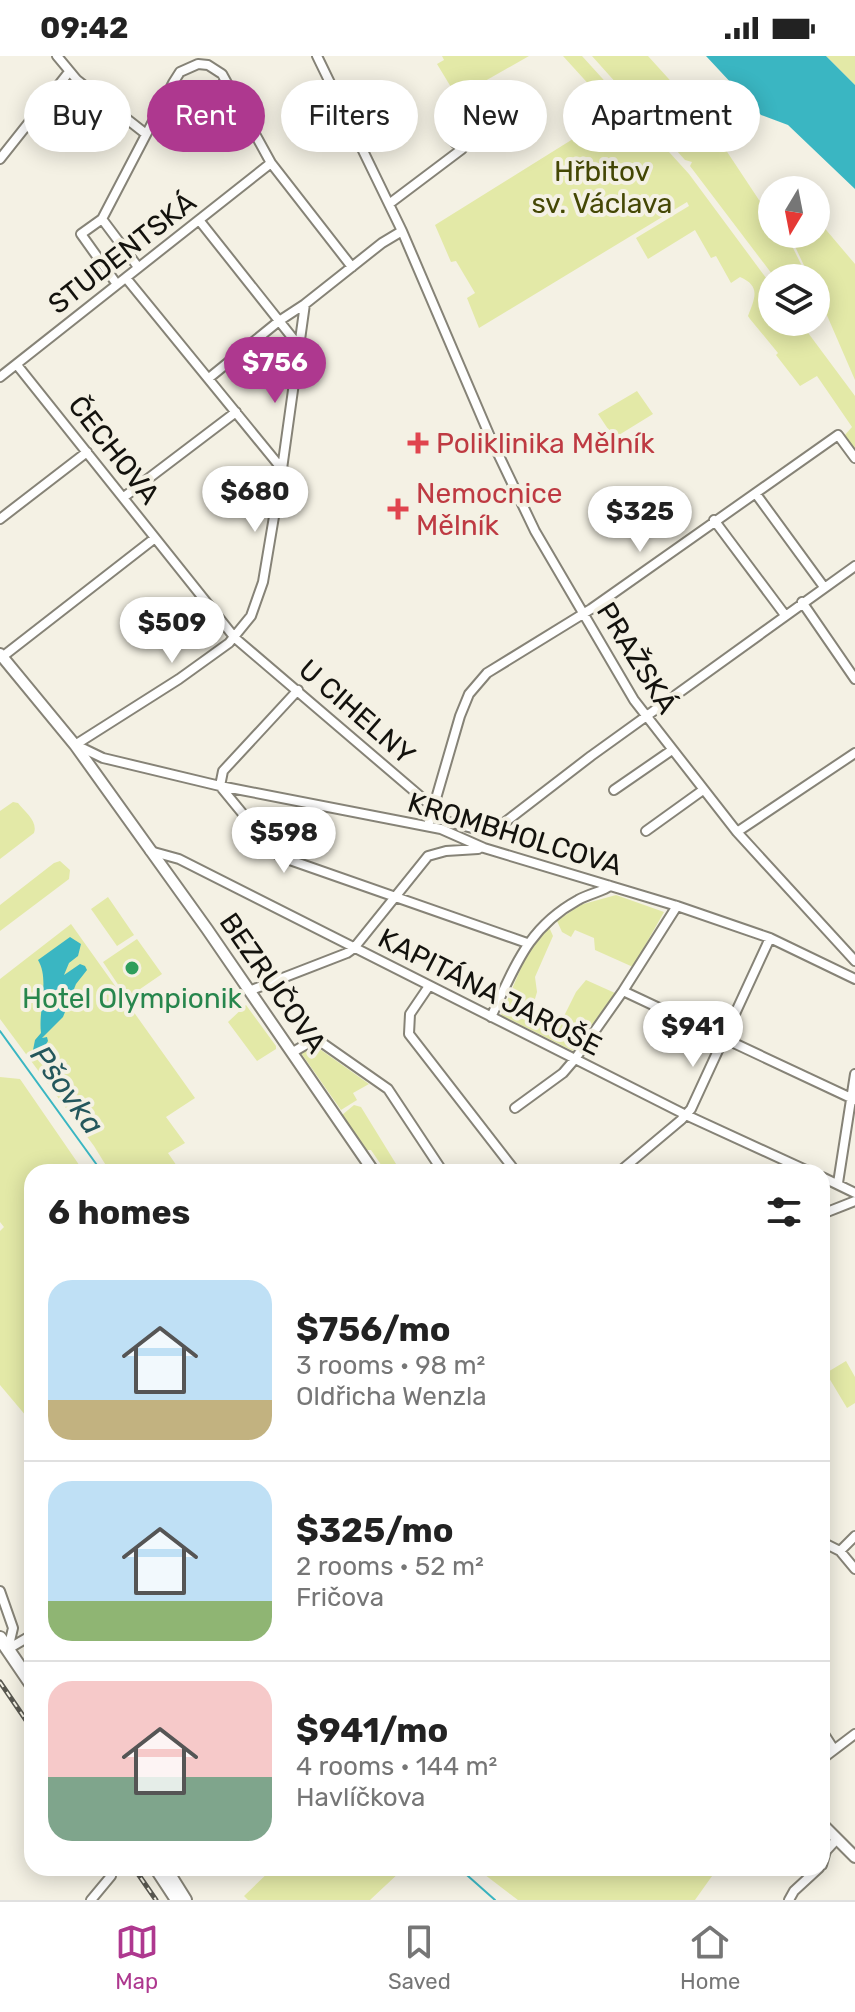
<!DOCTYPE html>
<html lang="en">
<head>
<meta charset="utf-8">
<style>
  :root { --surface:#fff; --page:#f6f6f6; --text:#222; --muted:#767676; --line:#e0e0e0; --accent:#ae388f }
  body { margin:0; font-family:Rubik,sans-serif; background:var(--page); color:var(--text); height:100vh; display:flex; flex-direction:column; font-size:30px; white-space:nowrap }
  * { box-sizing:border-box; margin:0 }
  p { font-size:26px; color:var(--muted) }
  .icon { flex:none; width:44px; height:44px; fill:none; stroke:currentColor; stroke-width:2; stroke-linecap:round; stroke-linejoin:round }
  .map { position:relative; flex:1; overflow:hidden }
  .drawer { position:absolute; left:24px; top:1108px; width:806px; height:712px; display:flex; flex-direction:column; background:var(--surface); border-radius:24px; box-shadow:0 4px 20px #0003 }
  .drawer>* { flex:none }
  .guide { position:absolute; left:24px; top:24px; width:808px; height:72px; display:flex; gap:16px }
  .needle { width:52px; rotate:190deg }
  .fabs { position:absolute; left:758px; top:120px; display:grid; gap:16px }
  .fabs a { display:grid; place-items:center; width:72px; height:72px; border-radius:50%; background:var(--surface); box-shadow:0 4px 20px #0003; font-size:40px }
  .price { position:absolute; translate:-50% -68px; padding:0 18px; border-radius:28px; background:#fff; color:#222; font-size:26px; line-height:52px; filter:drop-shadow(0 2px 4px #0008) }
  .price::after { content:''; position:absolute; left:50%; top:48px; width:24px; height:18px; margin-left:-12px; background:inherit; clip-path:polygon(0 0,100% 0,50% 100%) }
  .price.current { background:var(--accent); color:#fff }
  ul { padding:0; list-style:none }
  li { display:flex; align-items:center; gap:24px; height:200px; padding:0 24px }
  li+li { border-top:2px solid var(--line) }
  li span { display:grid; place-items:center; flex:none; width:224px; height:160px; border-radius:24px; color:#555 }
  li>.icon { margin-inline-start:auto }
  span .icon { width:96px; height:96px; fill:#fffc; stroke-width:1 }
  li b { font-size:34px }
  h2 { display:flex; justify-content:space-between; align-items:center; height:96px; padding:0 24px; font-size:34px }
  .pill { padding:0 28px; border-radius:36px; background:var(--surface); box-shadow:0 4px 20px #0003; font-size:28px; line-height:72px }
  .pill.current { background:var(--accent); color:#fff }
  .status { display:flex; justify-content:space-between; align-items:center; height:56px; padding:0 40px; background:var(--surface); direction:ltr }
  .status svg { height:22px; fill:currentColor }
  .tabs { display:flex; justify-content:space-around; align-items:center; height:112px; border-top:2px solid var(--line); background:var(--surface); font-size:22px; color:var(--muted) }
  .tabs a { display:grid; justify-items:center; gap:4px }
  .tabs .current { color:var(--accent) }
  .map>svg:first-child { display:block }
</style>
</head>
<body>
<div class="status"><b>09:42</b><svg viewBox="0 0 49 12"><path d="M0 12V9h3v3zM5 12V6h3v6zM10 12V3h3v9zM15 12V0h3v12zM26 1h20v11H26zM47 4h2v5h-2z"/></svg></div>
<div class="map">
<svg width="855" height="1844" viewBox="0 0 855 1844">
  <rect width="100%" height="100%" fill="#f4f1e4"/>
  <path fill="#e3e9a7" d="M 442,0 L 529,0 L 457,41 L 437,8 L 444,4 Z
    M 563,0 L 582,0 L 689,118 L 772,230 L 772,266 L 800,266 L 855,340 L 855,394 L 844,380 L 852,371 L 817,320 L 800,330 L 776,299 L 778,297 L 750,263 L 748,260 C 755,242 761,230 740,221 L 731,227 L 716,200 L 711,202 L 695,174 L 648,203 L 636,182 L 689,150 L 687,146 L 479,272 L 467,242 L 475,237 L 456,205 L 451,206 L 435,169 L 605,63 L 603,60 L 613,55 Z
    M 592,0 L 648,0 L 706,64 L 759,144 L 772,160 L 772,178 L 786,178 L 808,222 L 775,222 L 690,110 L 692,106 L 685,104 Z
    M 826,0 L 855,0 L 855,29 Z
    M 816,162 L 855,208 L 855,324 L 816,234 L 816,222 L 810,222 L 789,178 L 816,178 Z
    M 637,335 L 653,358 L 614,382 L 598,358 Z
    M 13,746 L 18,747 C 25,756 38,765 34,777 L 0,803 L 0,755 Z
    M 60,805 L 70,814 L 69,823 L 0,875 L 0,849 L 54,807 Z
    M 616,839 L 664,856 L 633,911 L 595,894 L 594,882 L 575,874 L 571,881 L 562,876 L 557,865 L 580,849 Z
    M 108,841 L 134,879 L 117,890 L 91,853 Z
    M 71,868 L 195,1042 L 166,1061 L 185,1087 L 168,1097 L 181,1116 L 110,1116 L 94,1090 L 0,963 L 0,923 Z
    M 549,871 L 553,880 L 535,921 L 537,936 L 532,953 L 561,966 L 576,936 L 586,924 L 615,937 L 573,995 L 501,959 L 529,893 Z
    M 137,883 L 162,918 L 127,942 L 103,906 Z
    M 246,949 L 276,990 L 276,993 L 257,1005 L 228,966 Z
    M 314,989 L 369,1028 L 353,1037 L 357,1044 L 341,1054 L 301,997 Z
    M 0,1021 L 20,1023 L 84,1116 L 32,1116 L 32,1367 L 0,1329 L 0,1175 L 4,1171 L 0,1166 Z
    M 354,1049 L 361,1051 L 401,1116 L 386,1116 L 371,1094 L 366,1094 L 342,1059 Z
    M 846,1305 L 855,1321 L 855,1347 L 847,1352 L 826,1317 Z
    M 273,1812 L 398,1812 L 401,1815 L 370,1844 L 248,1844 L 244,1840 Z
    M 476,1812 L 717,1812 L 717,1813 L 695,1844 L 518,1844 Z"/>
  <path fill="#3ab6c2" d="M 706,0 L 826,0 L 855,29 L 855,133 L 788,69 L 761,59 Z
    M 70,881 L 81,888 L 78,900 L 69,907 L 64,919 L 80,908 L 85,910 L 87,914 L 76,928 L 63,961 L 42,982 L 47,981 L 48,985 L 44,992 L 37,995 L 33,994 L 35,984 L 41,977 C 38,954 50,924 38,904 Z"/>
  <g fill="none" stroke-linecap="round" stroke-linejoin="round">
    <path stroke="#3ab6c2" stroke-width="2" d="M 0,975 L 102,1116
      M 459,1812 L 495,1844"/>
    <g stroke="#868377" stroke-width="12">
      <path id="minor" d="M 57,0 L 77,24 L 146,78
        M 317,0 L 402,175 L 491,383 L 535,475 L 634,644 L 737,776 L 855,905
        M 0,103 L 69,16
        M 389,148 L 462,93 L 450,82
        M 102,163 L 138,211
        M 199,164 L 299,290
        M 126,222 L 282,413
        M 116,227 L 81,178 L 102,163 L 173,27 L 180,16 L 198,8 L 208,9 L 222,18 L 271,107 L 352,211
        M 17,309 L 235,582 L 434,752
        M 0,321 L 271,107
        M 209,322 L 279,265 L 305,248
        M 756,438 L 824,531
        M 124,441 L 236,356
        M 0,463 L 87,396
        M 714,464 L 785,559
        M 802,546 L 855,623
        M 2,601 L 155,482
        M 298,634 L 223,715 L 220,730 L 275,797 L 284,802 L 527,887
        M 75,689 L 179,623 L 229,587 L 251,560 L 263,526 L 282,413 L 305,248 L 382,187 L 402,175
        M 76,689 L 103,702 L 220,730 L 441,773 L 484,792 L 677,850 L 770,882 L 855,923
        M 614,734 L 672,694
        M 430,761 L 491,777 L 591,700 L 855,510
        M 428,770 L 460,660 L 469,638 L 487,617 L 591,553 L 838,379 L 855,402
        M 646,775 L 703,734
        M 737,776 L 855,697
        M 150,795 L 179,803 L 686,1059 L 810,1116
        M 429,930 L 410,958 L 409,978 L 516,1116
        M 249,935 L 347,897 L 354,892 L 428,800 L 446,795 L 478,793
        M 623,935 L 855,1044
        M 491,961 C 515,911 527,872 578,844 C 588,838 604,835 610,830
        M 293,996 L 312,985 L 318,984 L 388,1033 L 443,1116
        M 515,1052 L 563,1017 L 575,1003 L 623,935 L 677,850
        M 619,1116 L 681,1064 L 691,1053 L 770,882
        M 822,1121 L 855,1137
        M 838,1127 L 855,1018
        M 822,1158 L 855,1145
        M 822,1486 L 840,1495 L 855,1513
        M 840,1495 L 855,1480
        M 0,1535 L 13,1572 L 8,1593
        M 8,1593 L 32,1579
        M 822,1675 L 833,1692
        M 822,1703 L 855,1678
        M 822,1809 L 826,1795 L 837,1783
        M 91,1844 L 111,1820
        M 789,1844 L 794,1835 L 819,1812"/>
    </g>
    <g stroke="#868377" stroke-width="14">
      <path id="tertiary" d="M 0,598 L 75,689 L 207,873 L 374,1116
        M 822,1768 L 855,1801
        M 155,1812 L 176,1844"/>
    </g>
    <g stroke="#868377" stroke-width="16">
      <path id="primary" d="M 0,1582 L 32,1629
        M 165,1812 L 185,1844"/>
    </g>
    <use href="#minor" stroke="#fff" stroke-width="8"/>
    <use href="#tertiary" stroke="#fff" stroke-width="10"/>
    <use href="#primary" stroke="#fff" stroke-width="12"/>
    <g stroke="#595850" stroke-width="5">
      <path id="rail" d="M 0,1626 L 32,1673
        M 134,1812 L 156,1844"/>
    </g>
    <use href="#rail" stroke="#f4f1e4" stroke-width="2" stroke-dasharray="6" stroke-linecap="butt"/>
  </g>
  <g fill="#e0444e" stroke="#f4f1e4" stroke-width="3">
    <path d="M414 375h8v8h8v8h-8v8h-8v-8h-8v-8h8z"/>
    <path d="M394 441h8v8h8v8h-8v8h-8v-8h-8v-8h8z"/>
  </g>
  <circle fill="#2e9e5b" stroke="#f4f1e4" stroke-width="3" cx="132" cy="912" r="8"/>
  <g text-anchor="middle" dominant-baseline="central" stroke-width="8" stroke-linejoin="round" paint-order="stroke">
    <g font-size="28" fill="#444705" stroke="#f4f1e4">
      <text x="602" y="115">Hřbitov<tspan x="602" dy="32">sv. Václava</tspan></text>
    </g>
    <g font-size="28" fill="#13120d" stroke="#f4f1e4">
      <text transform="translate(122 197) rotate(-38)">STUDENTSKÁ</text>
      <text transform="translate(114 394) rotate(52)">ČECHOVA</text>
      <text transform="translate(637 602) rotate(58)">PRAŽSKÁ</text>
      <text transform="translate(357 656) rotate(41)">U CIHELNY</text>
      <text transform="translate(515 778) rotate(17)">KROMBHOLCOVA</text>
      <text transform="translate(273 927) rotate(55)">BEZRUČOVA</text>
      <text transform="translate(490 936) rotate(27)">KAPITÁNA JAROŠE</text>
    </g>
    <g font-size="28" fill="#be3a42" stroke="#f4f1e4" text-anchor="start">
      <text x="436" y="387">Poliklinika Mělník</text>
      <text x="416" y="437">Nemocnice<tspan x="416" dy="32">Mělník</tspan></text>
    </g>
    <g font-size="28" fill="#27864d" stroke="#f4f1e4">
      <text x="132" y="942">Hotel Olympionik</text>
    </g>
    <g font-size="30" font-style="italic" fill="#24575c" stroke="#f4f1e4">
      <text transform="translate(67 1034) rotate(54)">Pšovka</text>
    </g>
  </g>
</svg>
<div class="fabs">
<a><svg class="needle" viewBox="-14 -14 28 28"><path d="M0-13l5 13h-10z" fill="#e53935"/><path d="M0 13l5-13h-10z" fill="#767676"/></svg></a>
<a><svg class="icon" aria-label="layers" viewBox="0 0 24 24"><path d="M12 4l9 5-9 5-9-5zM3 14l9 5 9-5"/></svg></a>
</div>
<b class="price current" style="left:275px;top:349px">$756</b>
<b class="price" style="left:255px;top:478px">$680</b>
<b class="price" style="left:640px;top:498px">$325</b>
<b class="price" style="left:172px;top:609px">$509</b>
<b class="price" style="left:284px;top:819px">$598</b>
<b class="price" style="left:693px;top:1013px">$941</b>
<div class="guide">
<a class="pill">Buy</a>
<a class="pill current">Rent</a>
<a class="pill">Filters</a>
<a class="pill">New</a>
<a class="pill">Apartment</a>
</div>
<section class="drawer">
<h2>6 homes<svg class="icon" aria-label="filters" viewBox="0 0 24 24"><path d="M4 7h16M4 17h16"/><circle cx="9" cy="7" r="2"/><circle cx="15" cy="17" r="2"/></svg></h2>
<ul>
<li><span style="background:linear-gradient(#bfe0f5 75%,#c2b280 0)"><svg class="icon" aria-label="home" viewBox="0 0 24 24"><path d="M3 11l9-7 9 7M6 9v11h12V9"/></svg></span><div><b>$756/mo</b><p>3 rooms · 98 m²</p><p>Oldřicha Wenzla</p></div></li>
<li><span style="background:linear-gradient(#bfe0f5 75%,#8fb573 0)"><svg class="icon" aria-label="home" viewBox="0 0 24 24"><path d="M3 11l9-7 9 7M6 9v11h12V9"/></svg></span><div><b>$325/mo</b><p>2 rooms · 52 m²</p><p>Fričova</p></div></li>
<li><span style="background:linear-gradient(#f6c9c9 60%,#7fa58c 0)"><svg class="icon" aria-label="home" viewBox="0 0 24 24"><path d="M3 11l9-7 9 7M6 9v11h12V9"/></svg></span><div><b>$941/mo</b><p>4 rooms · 144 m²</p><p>Havlíčkova</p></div></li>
</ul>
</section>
</div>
<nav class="tabs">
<a class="current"><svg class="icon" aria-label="map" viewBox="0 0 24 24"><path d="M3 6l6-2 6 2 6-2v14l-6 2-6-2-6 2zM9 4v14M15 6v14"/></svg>Map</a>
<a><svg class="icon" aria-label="saved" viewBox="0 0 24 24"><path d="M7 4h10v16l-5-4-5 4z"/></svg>Saved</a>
<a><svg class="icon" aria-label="home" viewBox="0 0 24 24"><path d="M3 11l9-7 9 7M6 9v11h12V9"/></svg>Home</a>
</nav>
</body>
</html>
